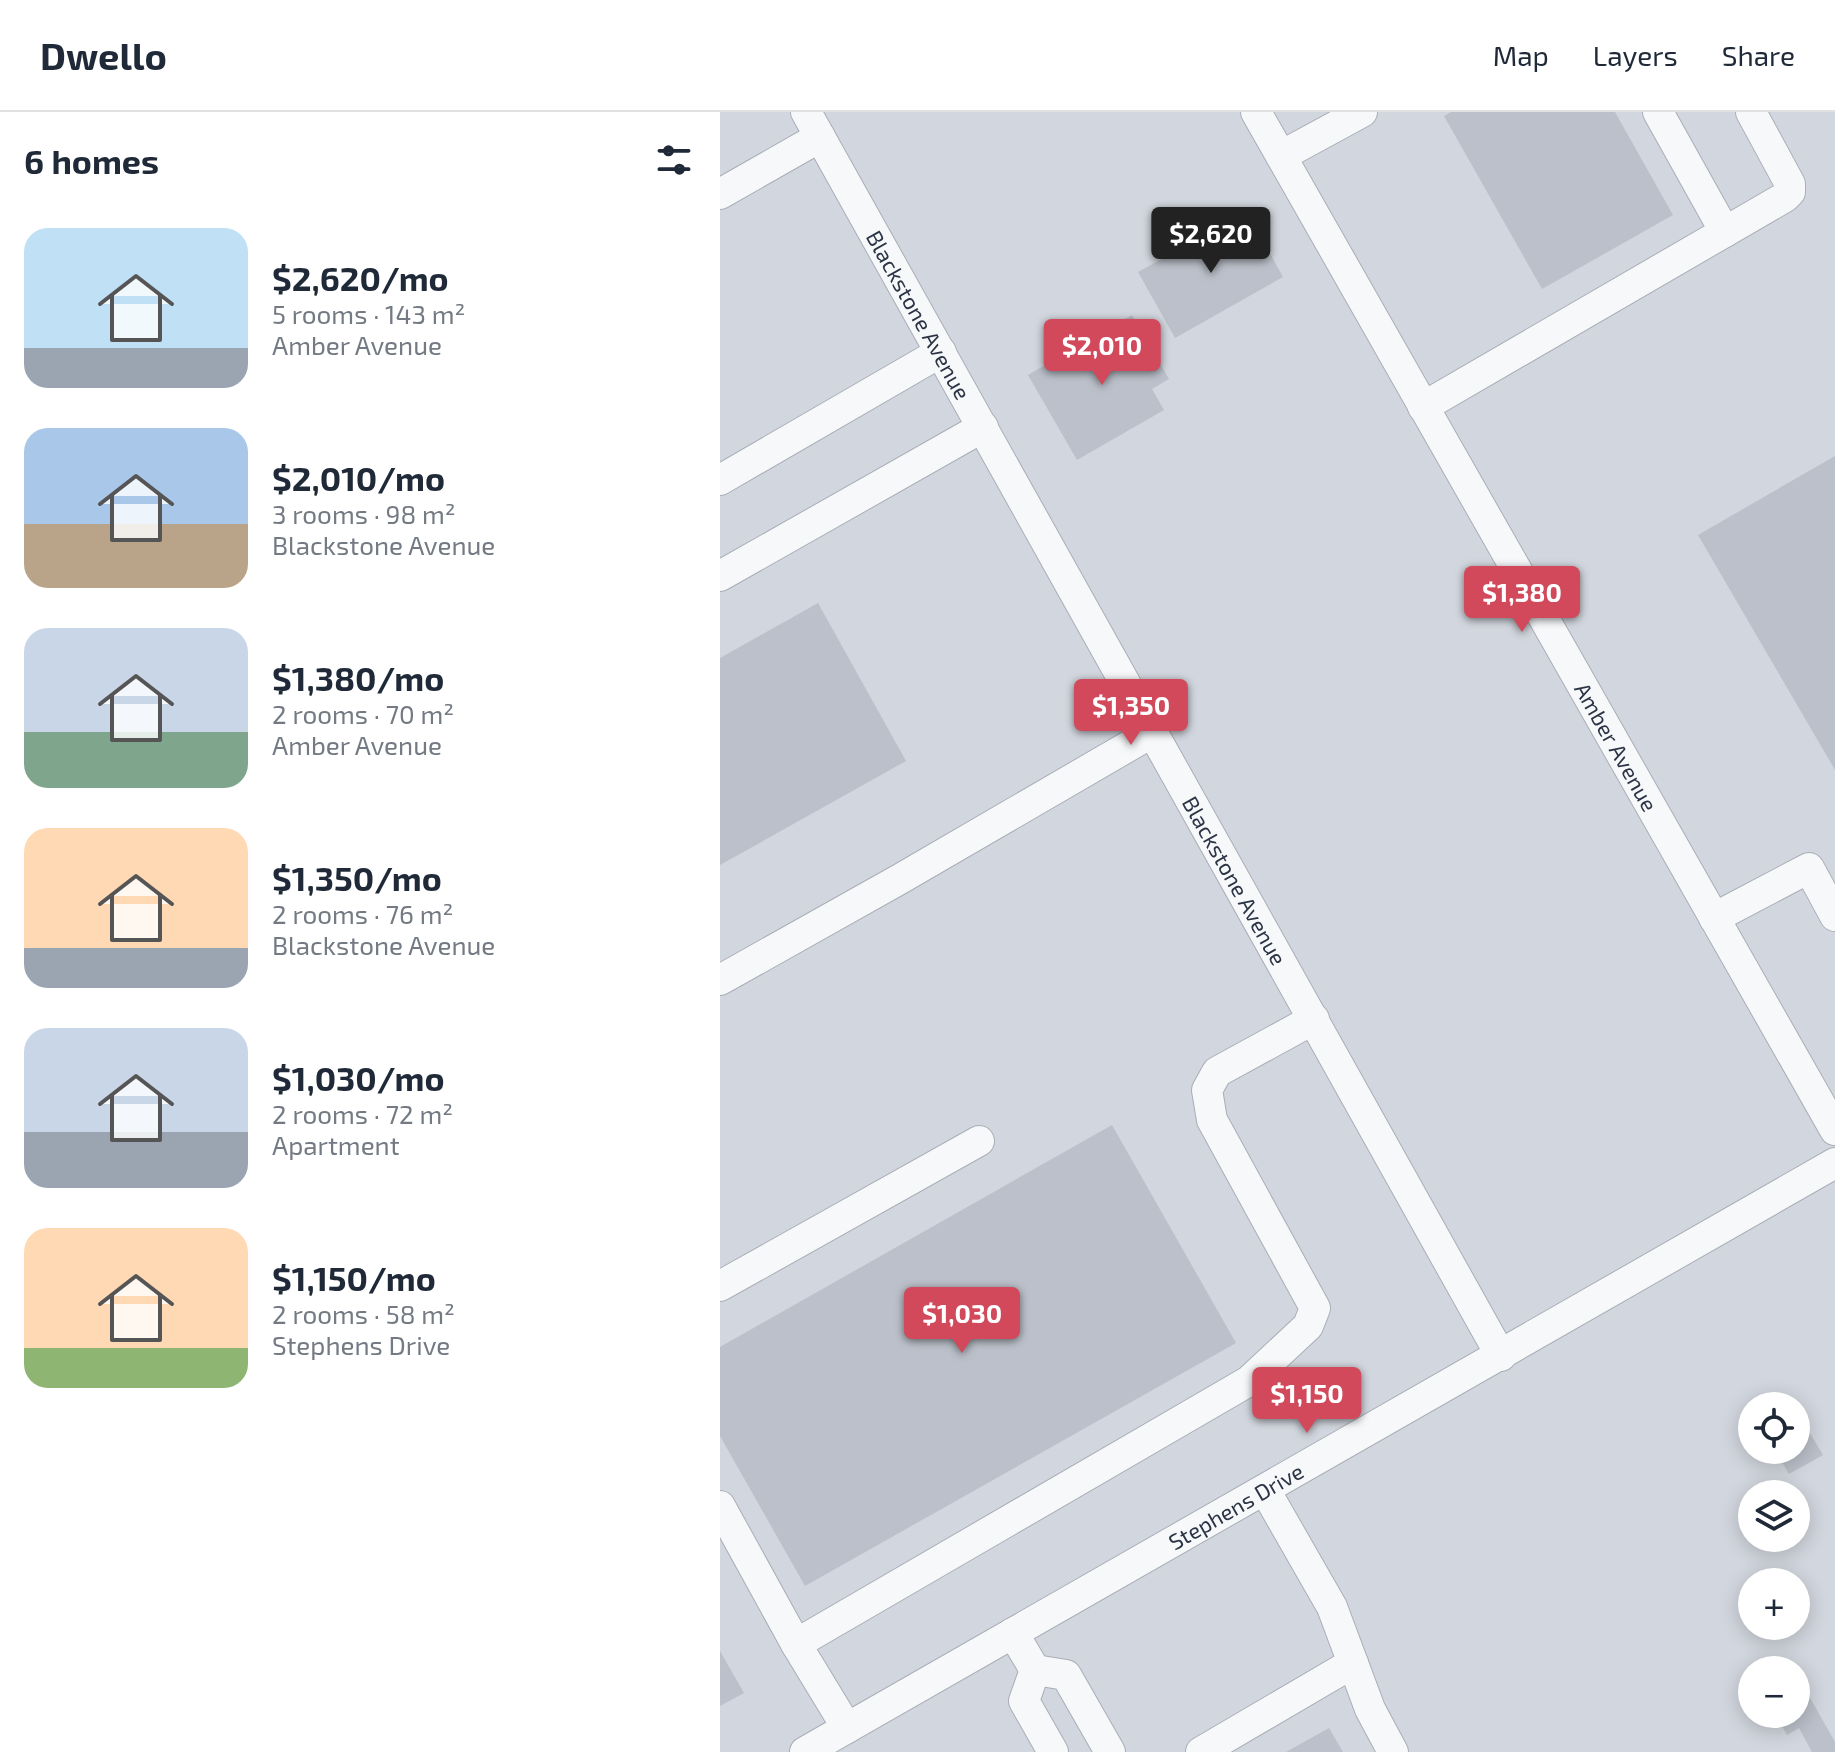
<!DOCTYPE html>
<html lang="en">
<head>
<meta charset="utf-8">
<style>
  :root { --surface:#fff; --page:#f6f6f7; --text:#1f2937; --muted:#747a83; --line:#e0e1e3; --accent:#d1495b }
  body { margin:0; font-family:"Exo 2",sans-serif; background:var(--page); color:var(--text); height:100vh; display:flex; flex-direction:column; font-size:30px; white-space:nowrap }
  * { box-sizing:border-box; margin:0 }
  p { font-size:26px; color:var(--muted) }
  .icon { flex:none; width:44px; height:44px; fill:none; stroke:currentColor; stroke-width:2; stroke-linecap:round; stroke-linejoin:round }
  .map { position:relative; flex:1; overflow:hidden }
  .sheet { display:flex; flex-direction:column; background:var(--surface); width:720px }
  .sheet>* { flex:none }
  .fabs { position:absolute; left:1018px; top:1280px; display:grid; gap:16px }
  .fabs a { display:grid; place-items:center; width:72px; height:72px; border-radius:50%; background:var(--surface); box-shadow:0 4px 20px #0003; font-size:40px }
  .price { position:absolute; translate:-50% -68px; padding:0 18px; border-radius:8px; background:var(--accent); color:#fff; font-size:26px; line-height:52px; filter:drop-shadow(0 2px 4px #0008) }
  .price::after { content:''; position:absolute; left:50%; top:48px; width:24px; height:18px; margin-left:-12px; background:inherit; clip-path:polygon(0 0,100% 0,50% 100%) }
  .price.selected { background:#222; color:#fff }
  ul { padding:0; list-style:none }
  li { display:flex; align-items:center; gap:24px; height:200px; padding:0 24px }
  li span { display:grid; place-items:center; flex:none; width:224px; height:160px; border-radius:24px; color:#555 }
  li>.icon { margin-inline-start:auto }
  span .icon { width:96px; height:96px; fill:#fffc; stroke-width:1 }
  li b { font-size:34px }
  h2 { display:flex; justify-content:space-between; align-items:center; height:96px; padding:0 24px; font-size:34px }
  header { display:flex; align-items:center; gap:48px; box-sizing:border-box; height:112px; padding:0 40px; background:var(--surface); border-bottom:2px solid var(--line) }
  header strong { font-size:38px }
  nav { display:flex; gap:44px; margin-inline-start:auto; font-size:28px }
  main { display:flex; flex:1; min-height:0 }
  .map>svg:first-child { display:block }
</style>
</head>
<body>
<header>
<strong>Dwello</strong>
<nav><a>Map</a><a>Layers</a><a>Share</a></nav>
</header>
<main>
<section class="sheet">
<h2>6 homes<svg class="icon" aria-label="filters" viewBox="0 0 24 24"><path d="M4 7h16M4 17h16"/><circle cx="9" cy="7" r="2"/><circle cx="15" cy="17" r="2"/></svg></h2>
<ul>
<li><span style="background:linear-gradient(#bfe0f5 75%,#9aa5b1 0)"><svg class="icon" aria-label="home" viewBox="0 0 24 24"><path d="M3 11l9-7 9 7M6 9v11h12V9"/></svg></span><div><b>$2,620/mo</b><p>5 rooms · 143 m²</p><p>Amber Avenue</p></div></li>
<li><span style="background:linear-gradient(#a9c7e8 60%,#b9a48a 0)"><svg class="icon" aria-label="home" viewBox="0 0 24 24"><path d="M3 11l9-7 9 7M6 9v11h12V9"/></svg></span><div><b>$2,010/mo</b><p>3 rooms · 98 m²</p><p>Blackstone Avenue</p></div></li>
<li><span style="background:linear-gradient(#c9d6e8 65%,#7fa58c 0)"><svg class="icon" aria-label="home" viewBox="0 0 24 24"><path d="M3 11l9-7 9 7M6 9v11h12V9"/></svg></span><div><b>$1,380/mo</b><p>2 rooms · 70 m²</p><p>Amber Avenue</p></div></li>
<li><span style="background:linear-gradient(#ffd9b3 75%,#9aa5b1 0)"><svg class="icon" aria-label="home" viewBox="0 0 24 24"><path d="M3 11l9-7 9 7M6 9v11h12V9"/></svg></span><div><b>$1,350/mo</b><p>2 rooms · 76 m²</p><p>Blackstone Avenue</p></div></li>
<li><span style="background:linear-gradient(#c9d6e8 65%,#9aa5b1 0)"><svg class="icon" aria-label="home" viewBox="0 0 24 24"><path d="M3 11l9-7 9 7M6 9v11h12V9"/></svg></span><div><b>$1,030/mo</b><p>2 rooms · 72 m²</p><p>Apartment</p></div></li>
<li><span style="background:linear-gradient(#ffd9b3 75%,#8fb573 0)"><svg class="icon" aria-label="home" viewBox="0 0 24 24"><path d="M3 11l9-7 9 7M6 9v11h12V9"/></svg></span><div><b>$1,150/mo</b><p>2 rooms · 58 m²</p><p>Stephens Drive</p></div></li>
</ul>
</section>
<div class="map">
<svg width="1115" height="1640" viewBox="0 0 1115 1640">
  <rect width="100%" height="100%" fill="#e4e7ec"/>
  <path fill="#d2d6de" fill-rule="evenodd" d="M 0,0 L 1115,0 L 1115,1640 L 0,1640 ZM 1032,1294 L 1076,1294 L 1076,1338 L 1032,1338 ZM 1032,1382 L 1076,1382 L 1076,1426 L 1032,1426 ZM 1032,1470 L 1076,1470 L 1076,1514 L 1032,1514 ZM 1032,1558 L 1076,1558 L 1076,1602 L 1032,1602 Z"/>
  <path fill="#bbc0ca" d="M 731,0 L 895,0 L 953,103 L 822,177 L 724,4 Z
    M 527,100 L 563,165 L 455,226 L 418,160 Z
    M 412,203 L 449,267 L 432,277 L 444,298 L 357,348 L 308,263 Z
    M 1115,344 L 1115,658 L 978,423 Z
    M 98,491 L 186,649 L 0,753 L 0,546 Z
    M 392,1013 L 516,1231 L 85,1474 L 0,1324 L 0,1235 Z
    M 1090,1321 L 1103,1343 L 1069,1362 L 1056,1340 L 1076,1338 L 1076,1328 Z
    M 0,1539 L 24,1581 L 0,1594 Z
    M 1076,1561 L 1115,1630 L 1115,1640 L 1092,1640 L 1079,1616 L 1067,1623 L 1055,1602 L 1076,1602 Z
    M 609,1616 L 623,1640 L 566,1640 Z"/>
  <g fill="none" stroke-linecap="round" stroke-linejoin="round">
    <g stroke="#a9aeb7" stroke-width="32">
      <g id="minor">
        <path id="s1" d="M 86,0 L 781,1244"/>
        <path id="s2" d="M 536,0 L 1115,1018"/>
        <path d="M 938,0 L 1005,120"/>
        <path d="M 561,44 L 642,0"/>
        <path d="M 0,82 L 100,25"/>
        <path d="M 703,295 L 1065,85 L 1070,80 L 1070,72 L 1031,0"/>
        <path d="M 0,368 L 221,240"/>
        <path d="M 0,464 L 263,315"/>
        <path d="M 994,806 L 1089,756 L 1115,804"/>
        <path d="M 0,868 L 180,767 L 433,620"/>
        <path d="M 0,1174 L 259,1029"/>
        <path d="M 545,1378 L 612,1495 L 650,1597 L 673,1640"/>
        <path d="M 0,1394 L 76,1532"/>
        <path d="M 293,1521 L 315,1558 L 346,1563 L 390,1640"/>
        <path d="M 315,1558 L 304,1589 L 333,1640"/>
        <path d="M 127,1616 L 76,1532 L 529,1269 L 588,1214 L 595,1196 L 492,1008 L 487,978 L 497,960 L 594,907"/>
        <path id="s3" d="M 85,1640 L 1115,1051"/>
        <path d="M 481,1640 L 633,1551"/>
      </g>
    </g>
    <use href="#minor" stroke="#f7f8fa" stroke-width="30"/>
  </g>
  <g text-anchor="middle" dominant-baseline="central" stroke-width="7" stroke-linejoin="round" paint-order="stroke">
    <g font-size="22" fill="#2b3445" stroke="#f4f6f9">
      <text stroke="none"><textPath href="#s1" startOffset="232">Blackstone Avenue</textPath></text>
      <text stroke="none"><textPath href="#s2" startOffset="730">Amber Avenue</textPath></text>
      <text stroke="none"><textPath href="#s1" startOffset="880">Blackstone Avenue</textPath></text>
      <text stroke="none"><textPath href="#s3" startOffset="496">Stephens Drive</textPath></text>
    </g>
  </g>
</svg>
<div class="fabs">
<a><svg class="icon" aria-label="locate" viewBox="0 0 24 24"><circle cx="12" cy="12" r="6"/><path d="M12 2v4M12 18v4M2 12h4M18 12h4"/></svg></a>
<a><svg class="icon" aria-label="layers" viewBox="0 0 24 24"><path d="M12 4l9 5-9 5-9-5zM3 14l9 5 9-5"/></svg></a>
<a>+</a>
<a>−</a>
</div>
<b class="price selected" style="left:491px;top:163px">$2,620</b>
<b class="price" style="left:382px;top:275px">$2,010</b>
<b class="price" style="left:802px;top:522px">$1,380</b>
<b class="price" style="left:411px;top:635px">$1,350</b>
<b class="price" style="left:242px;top:1243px">$1,030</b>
<b class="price" style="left:587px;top:1323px">$1,150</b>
</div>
</main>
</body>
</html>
